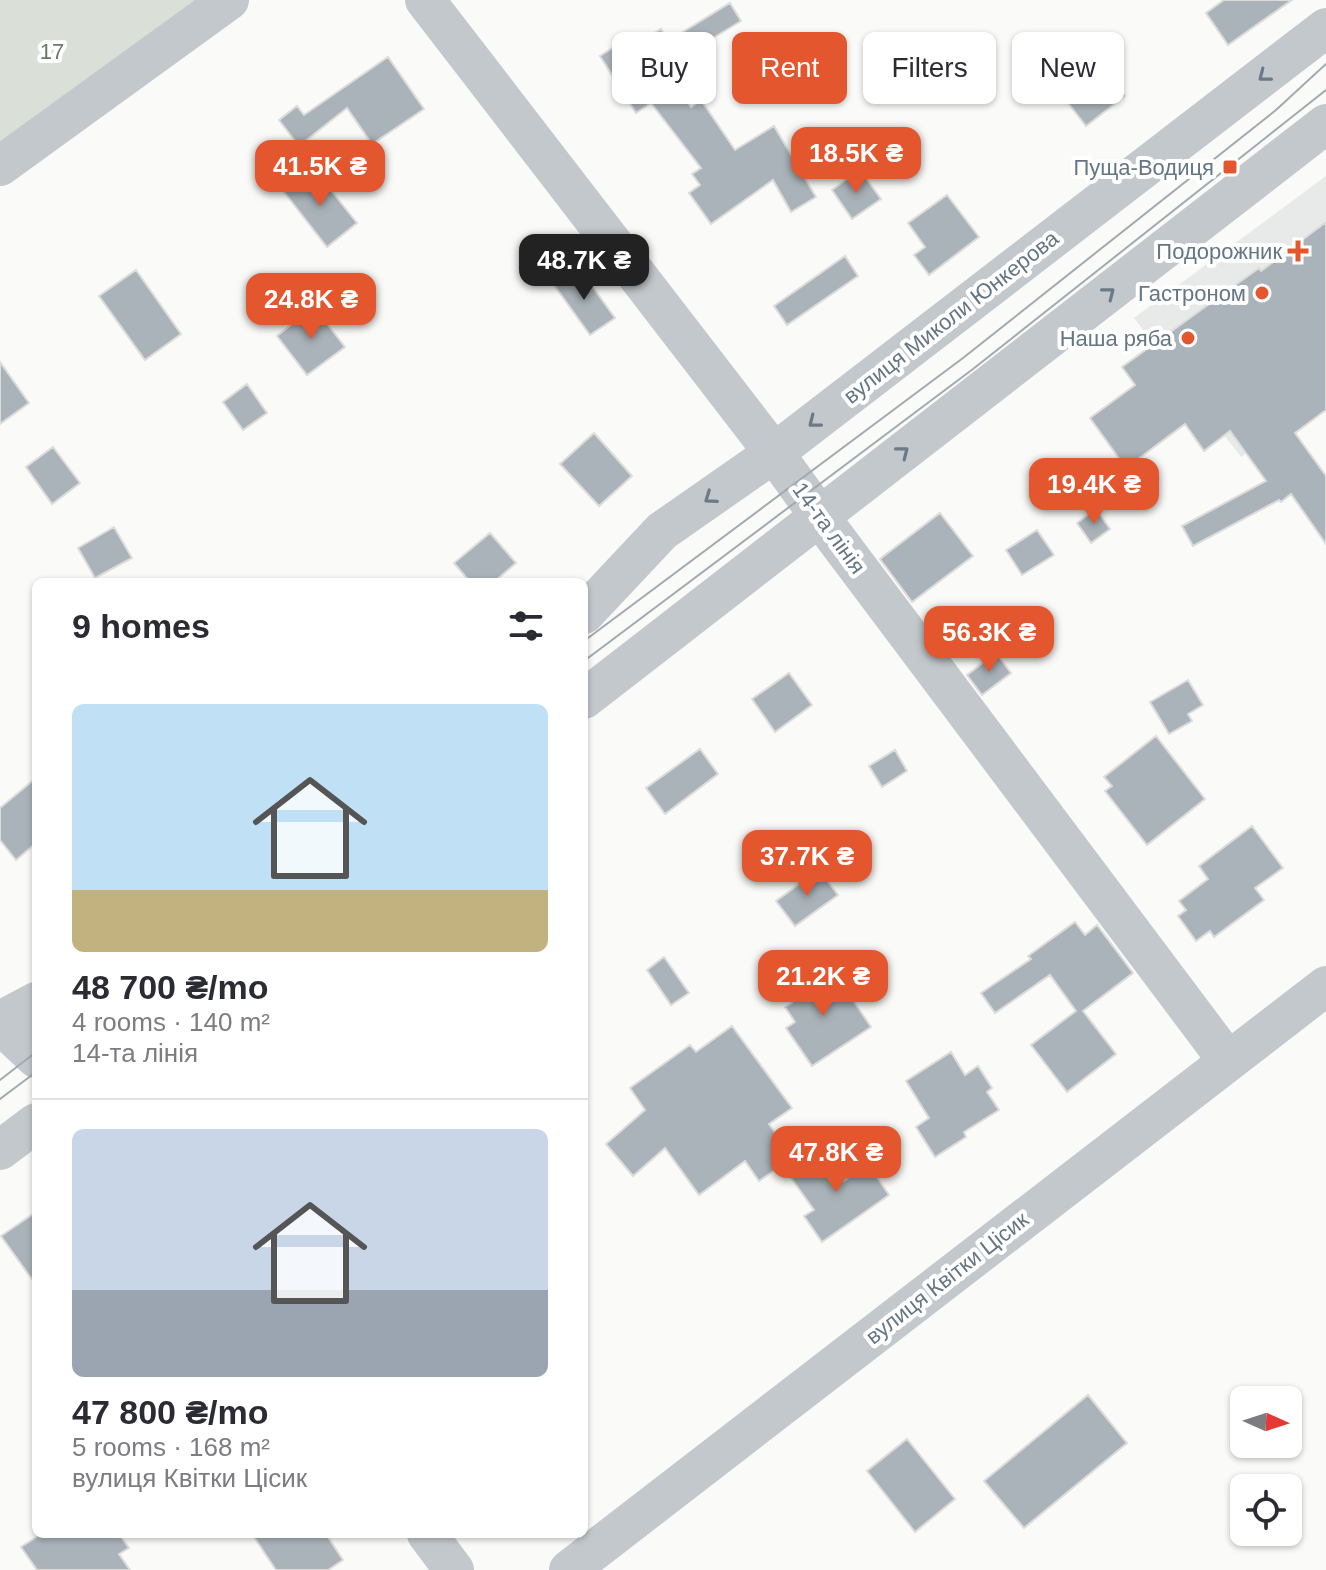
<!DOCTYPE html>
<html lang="en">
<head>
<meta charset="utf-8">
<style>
  :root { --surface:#fff; --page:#f2f2f3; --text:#2b2b33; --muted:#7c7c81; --line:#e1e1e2; --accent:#e4572e }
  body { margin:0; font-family:Helvetica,sans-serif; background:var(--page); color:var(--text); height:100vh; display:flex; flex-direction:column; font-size:30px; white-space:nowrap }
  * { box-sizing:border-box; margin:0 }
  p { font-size:26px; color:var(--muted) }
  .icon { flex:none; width:44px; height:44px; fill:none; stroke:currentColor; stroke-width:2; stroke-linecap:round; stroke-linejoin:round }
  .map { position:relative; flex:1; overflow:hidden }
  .panel { position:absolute; left:32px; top:578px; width:556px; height:960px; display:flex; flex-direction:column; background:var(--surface); border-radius:12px; box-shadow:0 2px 6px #0004 }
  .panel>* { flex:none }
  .guide { position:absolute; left:612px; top:32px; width:594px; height:72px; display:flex; gap:16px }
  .needle { width:52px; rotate:93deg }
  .tools { position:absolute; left:1230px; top:1386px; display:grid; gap:16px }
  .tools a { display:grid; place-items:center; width:72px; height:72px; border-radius:12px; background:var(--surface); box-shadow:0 2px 6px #0004; font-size:40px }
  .price { position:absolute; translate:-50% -68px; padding:0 18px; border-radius:16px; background:var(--accent); color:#fff; font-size:26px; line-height:52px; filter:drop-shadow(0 2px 4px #0008) }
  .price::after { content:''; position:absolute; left:50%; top:48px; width:24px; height:18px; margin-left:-12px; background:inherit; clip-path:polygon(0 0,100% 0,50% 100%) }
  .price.on { background:#222; color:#fff }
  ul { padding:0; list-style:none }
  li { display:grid; align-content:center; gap:16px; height:424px; padding:0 40px }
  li+li { border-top:2px solid var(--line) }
  li span { display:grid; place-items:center; height:248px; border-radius:12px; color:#555 }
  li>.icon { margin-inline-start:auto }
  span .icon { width:144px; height:144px; fill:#fffc; stroke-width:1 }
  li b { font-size:34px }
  h2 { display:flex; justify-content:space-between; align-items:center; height:96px; padding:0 40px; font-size:34px }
  .chip { padding:0 28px; border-radius:12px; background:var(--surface); box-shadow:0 2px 6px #0004; font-size:28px; line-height:72px }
  .chip.on { background:var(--accent); color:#fff }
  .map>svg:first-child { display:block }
</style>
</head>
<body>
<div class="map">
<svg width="1326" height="1570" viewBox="0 0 1326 1570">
  <rect width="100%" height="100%" fill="#fafaf8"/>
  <path fill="#e8e9e9" d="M 1326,176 L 1326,392 L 1241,457 L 1134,318 Z"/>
  <path fill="#dadfd7" d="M 0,0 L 206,0 L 0,155 Z"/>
  <path fill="#aab3b9" stroke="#dcdcda" stroke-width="2" d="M 1224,0 L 1292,0 L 1228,45 L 1206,13 Z
    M 730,3 L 741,21 L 667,66 L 691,107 L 701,100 L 735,150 L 774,126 L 816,197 L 791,212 L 773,180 L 711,224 L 689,193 L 700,185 L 692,174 L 701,168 L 651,103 L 636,113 L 600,56 L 636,33 L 644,40 L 661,29 L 668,41 Z
    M 388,57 L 424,109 L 372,144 L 347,108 L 299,146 L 279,120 L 297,106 L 304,115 Z
    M 1104,69 L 1125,96 L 1086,126 L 1065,99 Z
    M 313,168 L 357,223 L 327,247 L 284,192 Z
    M 860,170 L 881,199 L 852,219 L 832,190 Z
    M 947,195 L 979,237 L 929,275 L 914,255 L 925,247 L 908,223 Z
    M 1326,222 L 1326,410 L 1295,433 L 1326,476 L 1326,544 L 1291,494 L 1281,502 L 1279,500 L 1193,546 L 1182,526 L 1266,481 L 1230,431 L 1204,451 L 1185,424 L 1126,468 L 1090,418 L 1135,385 L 1122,367 L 1259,268 L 1261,271 Z
    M 845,256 L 858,276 L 787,325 L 774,306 Z
    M 579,268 L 615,318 L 590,335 L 554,285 Z
    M 136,270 L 181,334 L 145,360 L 99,296 Z
    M 314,307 L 345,347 L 307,375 L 277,336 Z
    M 0,362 L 29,403 L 0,424 Z
    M 247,384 L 267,413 L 243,430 L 223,402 Z
    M 594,433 L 632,476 L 599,506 L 560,464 Z
    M 53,447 L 80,483 L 52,504 L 26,467 Z
    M 1096,509 L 1110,529 L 1091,543 L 1077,523 Z
    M 940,513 L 973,556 L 912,602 L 880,559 Z
    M 114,527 L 132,558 L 95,578 L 78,548 Z
    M 1037,530 L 1054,555 L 1022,575 L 1006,550 Z
    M 490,533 L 516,563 L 494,582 L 470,582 L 454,563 Z
    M 996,653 L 1011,673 L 982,695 L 967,675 Z
    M 789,673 L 812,705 L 775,732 L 752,699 Z
    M 1188,680 L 1203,705 L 1188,714 L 1192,721 L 1169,734 L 1150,702 Z
    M 1156,736 L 1205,799 L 1147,845 L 1105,791 L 1112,786 L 1104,777 Z
    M 700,749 L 718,774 L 665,814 L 646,788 Z
    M 895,750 L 907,771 L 882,787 L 869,766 Z
    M 36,778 L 36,843 L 16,860 L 0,840 L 0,808 Z
    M 1252,826 L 1283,868 L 1255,888 L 1264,900 L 1214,937 L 1210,931 L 1196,941 L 1178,916 L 1186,910 L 1179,901 L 1208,879 L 1199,866 Z
    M 819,870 L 838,895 L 795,926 L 776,901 Z
    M 1075,922 L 1085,935 L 1097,925 L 1133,973 L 1083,1011 L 1116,1054 L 1067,1092 L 1031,1045 L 1076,1011 L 1050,975 L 995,1013 L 981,993 L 1031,959 L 1028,956 Z
    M 664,957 L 689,993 L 671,1005 L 647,970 Z
    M 819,972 L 827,985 L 838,978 L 871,1027 L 812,1066 L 786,1028 L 795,1022 L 785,1007 L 792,1003 L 786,993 Z
    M 732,1026 L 792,1108 L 769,1124 L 792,1158 L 759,1181 L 745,1161 L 699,1195 L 665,1148 L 633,1176 L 606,1144 L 645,1110 L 630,1088 L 690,1045 L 696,1052 Z
    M 951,1052 L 965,1075 L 978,1066 L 992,1088 L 987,1092 L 999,1110 L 964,1132 L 966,1137 L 935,1157 L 916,1127 L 929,1118 L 906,1081 Z
    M 823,1151 L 844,1181 L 868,1164 L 889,1195 L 822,1242 L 804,1216 L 814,1210 L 789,1175 Z
    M 36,1212 L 36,1285 L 1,1236 Z
    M 1088,1395 L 1127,1443 L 1024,1528 L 984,1481 Z
    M 907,1439 L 955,1499 L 915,1532 L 867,1471 Z
    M 41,1534 L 119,1534 L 129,1548 L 119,1554 L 130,1570 L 37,1570 L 21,1547 Z
    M 252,1534 L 326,1534 L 343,1560 L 328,1570 L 276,1570 Z"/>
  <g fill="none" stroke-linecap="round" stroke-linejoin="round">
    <path stroke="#c3c8cc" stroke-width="40" d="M 425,0 L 774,453 L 834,536 L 1228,1061
      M 0,166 L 229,0
      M 584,614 L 662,531 L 774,453 L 1326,28
      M 584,699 L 1326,124
      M 0,1021 L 36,1002
      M 0,1024 L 36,1058
      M 0,1150 L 36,1123
      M 427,1534 L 454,1570
      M 569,1570 L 1326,986"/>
    <path stroke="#a2aab0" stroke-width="2" d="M 584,641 L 963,358 L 1276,110 L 1326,64
      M 584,661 L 973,369 L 1326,90
      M 0,1080 L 36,1052
      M 0,1099 L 36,1072"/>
  </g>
  <defs><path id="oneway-chevron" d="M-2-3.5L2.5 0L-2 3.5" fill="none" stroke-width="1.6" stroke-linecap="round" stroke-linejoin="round" transform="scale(2)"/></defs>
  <g stroke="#6a7a87">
    <use href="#oneway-chevron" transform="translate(1264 76) rotate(142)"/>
    <use href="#oneway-chevron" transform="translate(1109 293) rotate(-38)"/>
    <use href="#oneway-chevron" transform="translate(814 422) rotate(142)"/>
    <use href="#oneway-chevron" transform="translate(903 452) rotate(-38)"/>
    <use href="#oneway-chevron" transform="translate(710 498) rotate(145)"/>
  </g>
  <g fill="#e4572e" stroke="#fff" stroke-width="3">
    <rect x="1222" y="159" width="16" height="16" rx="4"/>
    <path d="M1294 239h8v8h8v8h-8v8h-8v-8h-8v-8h8z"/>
    <circle cx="1262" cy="293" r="8"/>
    <circle cx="1188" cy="338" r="8"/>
  </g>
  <g text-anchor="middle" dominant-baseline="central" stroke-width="8" stroke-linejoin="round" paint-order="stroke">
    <g font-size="22" fill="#687a64" stroke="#fff">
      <text x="52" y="51">17</text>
    </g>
    <g font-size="22" fill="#657683" stroke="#fff" text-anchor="end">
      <text x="1214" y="167">Пуща-Водиця</text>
      <text x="1282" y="251">Подорожник</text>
      <text x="1246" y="293">Гастроном</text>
      <text x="1172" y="338">Наша ряба</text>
    </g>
    <g font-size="22" fill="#657683" stroke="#fff">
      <text transform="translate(951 317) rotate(-38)">вулиця Миколи Юнкерова</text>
      <text transform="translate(829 528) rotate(54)">14-та лінія</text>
      <text transform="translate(947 1278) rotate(-38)">вулиця Квітки Цісик</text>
    </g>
  </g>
</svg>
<div class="tools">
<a><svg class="needle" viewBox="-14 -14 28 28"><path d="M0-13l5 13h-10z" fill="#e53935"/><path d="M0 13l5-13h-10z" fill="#7c7c81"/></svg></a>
<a><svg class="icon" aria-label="locate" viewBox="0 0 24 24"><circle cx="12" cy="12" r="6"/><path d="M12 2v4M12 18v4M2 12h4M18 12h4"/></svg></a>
</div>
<b class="price" style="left:856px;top:195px">18.5K ₴</b>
<b class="price" style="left:320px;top:208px">41.5K ₴</b>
<b class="price on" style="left:584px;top:302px">48.7K ₴</b>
<b class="price" style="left:311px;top:341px">24.8K ₴</b>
<b class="price" style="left:1094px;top:526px">19.4K ₴</b>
<b class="price" style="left:989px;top:674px">56.3K ₴</b>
<b class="price" style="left:807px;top:898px">37.7K ₴</b>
<b class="price" style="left:823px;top:1018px">21.2K ₴</b>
<b class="price" style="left:836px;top:1194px">47.8K ₴</b>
<div class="guide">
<a class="chip">Buy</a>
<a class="chip on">Rent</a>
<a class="chip">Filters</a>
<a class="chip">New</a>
</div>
<section class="panel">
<h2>9 homes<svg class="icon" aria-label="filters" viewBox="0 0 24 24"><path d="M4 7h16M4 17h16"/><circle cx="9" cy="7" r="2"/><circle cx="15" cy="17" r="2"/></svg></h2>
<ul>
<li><span style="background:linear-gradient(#bfe0f5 75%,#c2b280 0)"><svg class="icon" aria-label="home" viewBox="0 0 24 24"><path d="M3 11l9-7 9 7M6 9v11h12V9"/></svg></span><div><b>48 700 ₴/mo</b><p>4 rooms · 140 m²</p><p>14-та лінія</p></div></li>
<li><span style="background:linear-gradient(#c9d6e8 65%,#9aa5b1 0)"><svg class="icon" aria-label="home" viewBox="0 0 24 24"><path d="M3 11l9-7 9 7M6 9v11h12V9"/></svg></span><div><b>47 800 ₴/mo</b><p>5 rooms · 168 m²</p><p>вулиця Квітки Цісик</p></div></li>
</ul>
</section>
</div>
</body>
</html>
